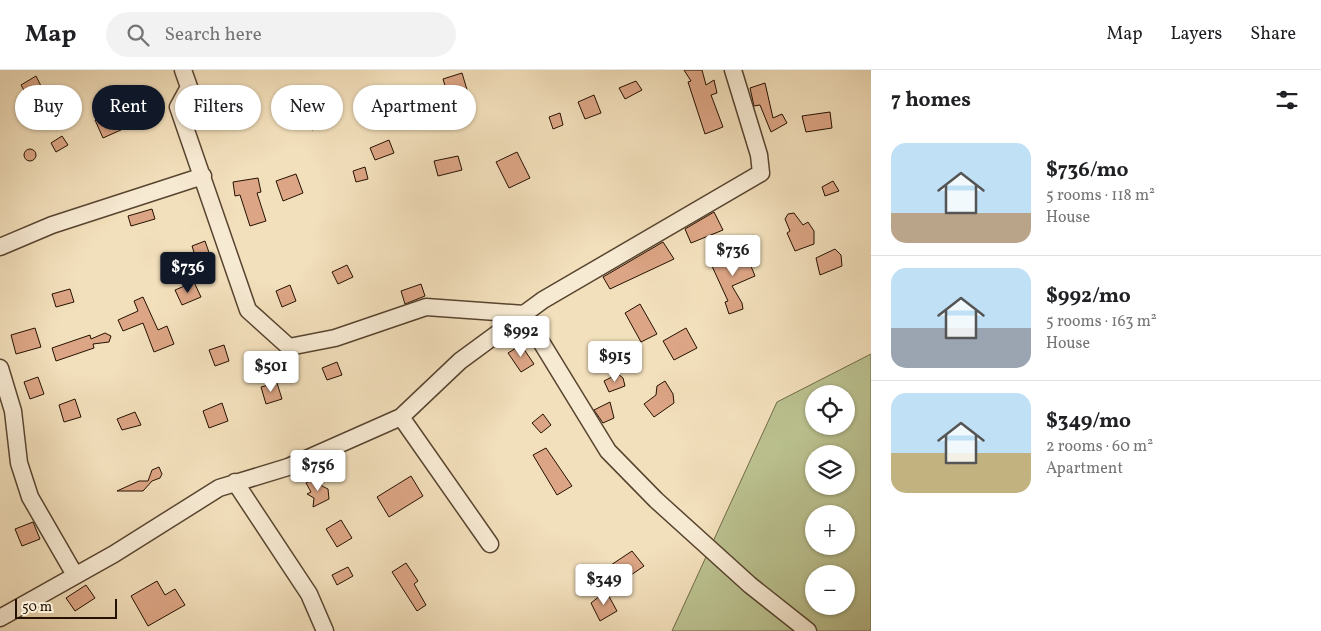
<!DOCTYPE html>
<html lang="en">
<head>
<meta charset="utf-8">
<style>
  :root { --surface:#fff; --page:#f2f2f2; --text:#202124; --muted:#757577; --line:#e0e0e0; --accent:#111827 }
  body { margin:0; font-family:Vollkorn,serif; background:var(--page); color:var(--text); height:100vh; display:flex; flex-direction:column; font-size:19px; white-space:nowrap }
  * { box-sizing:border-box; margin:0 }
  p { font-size:16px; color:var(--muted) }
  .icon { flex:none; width:28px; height:28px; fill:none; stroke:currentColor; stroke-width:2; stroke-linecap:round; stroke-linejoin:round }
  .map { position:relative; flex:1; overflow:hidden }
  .sheet { display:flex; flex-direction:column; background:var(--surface); width:450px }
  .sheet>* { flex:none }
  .guide { position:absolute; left:15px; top:15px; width:475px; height:45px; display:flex; gap:10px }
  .controls { position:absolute; left:805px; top:315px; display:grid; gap:10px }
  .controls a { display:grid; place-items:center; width:50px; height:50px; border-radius:50%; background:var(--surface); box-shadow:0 1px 4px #0004; font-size:25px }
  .scale { position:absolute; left:15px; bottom:12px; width:102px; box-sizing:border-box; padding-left:5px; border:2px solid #251100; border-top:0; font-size:14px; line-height:18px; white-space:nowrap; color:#251100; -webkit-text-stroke:4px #f7ead3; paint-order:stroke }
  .price { position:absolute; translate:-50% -42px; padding:0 11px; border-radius:5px; background:#fff; color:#222; font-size:16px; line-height:32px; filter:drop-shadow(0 1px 2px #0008) }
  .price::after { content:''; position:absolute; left:50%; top:30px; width:15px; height:11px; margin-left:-8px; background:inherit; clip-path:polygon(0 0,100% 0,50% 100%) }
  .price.current { background:var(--accent); color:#fff }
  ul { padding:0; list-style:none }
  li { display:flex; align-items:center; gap:15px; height:125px; padding:0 20px }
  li+li { border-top:1px solid var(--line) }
  li span { display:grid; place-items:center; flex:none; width:140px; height:100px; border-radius:15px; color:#555 }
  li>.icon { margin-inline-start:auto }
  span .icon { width:60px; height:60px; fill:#fffc; stroke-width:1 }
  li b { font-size:21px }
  h2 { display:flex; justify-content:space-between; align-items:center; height:60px; padding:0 20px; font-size:21px }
  .pill { padding:0 18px; border-radius:22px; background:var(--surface); box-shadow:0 1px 4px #0004; font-size:18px; line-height:45px }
  .pill.current { background:var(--accent); color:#fff }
  header { display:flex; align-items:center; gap:30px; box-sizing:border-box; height:70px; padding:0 25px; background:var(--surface); border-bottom:1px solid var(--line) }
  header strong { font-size:24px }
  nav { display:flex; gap:28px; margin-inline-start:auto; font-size:18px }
  .search { width:350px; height:45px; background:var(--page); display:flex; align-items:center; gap:12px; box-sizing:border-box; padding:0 18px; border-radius:28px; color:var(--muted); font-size:19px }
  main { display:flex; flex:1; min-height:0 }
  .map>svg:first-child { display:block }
</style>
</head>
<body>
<header>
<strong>Map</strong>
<div class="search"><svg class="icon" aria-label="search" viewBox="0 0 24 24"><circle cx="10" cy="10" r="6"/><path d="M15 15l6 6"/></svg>Search here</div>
<nav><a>Map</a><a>Layers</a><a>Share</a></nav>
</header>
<main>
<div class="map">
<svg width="871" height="561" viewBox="0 0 871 561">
  <rect width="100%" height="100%" fill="#f2dfbb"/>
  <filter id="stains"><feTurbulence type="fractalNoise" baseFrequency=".004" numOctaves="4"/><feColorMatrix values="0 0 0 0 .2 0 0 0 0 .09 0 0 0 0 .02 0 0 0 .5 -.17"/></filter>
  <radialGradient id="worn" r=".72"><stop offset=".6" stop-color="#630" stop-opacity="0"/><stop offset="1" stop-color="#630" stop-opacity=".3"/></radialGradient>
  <path fill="#bbc290" stroke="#706a48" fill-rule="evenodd" d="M 871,284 L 871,561 L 672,561 L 777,332 ZM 814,324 L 846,324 L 846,356 L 814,356 ZM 814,384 L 846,384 L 846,416 L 814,416 ZM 814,444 L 846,444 L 846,476 L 814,476 ZM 814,504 L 846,504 L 846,536 L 814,536 Z"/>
  <path fill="#dca585" stroke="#251100" d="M 684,0 L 702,0 L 706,15 L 714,10 L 717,23 L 711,25 L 723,57 L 705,64 L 688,12 L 691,11 Z
    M 462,3 L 471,33 L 460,36 L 457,29 L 450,32 L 443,9 Z
    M 36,6 L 42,18 L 27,26 L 21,15 Z
    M 636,11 L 642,20 L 625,29 L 619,18 Z
    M 765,13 L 773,48 L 782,44 L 787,53 L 771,62 L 760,35 L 754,36 L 750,18 Z
    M 299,20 L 301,35 L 280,37 L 278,23 Z
    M 594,25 L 601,43 L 585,49 L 578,32 Z
    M 115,41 L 123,59 L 103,68 L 95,50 Z
    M 830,42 L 832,58 L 806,62 L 802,46 Z
    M 560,43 L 563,55 L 553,59 L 549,47 Z
    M 319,45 L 323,56 L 312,60 L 308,49 Z
    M 62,66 L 68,75 L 56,82 L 51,73 Z
    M 389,70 L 394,83 L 375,90 L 370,78 Z
    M24 85a6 6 0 1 1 12 0a6 6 0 1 1-12 0Z
    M 517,82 L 530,108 L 509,118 L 496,92 Z
    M 458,86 L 462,100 L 438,106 L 434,91 Z
    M 365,97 L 368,109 L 356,112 L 353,101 Z
    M 296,104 L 303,123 L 283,131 L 276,111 Z
    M 258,108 L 261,122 L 257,123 L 266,151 L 250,156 L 240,125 L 235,126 L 233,112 Z
    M 833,111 L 839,121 L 825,126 L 822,117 Z
    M 152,139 L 155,149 L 131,156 L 128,146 Z
    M 714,142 L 723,160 L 691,173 L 685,159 Z
    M 794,143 L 803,155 L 808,152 L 814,161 L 814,174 L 795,181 L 787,163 L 790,161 L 785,149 L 788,144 Z
    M 205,171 L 212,191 L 198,195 L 192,176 Z
    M 663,172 L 674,189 L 610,219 L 603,207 Z
    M 744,179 L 755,206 L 732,216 L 742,233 L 743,239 L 729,244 L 725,232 L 728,231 L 711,194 Z
    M 835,179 L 841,185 L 842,196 L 820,205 L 816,188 Z
    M 347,195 L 353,207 L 338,214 L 332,202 Z
    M 194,212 L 201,227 L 182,235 L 175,220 Z
    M 421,214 L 425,226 L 405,234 L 401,221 Z
    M 290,215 L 296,231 L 282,237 L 276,221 Z
    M 70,219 L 74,232 L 56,237 L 52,224 Z
    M 143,227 L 158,260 L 167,256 L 174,274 L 154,282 L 143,253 L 123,261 L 118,250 L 138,241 L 134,231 Z
    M 640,234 L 657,264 L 641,272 L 625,243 Z
    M 35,258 L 41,277 L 16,284 L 11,265 Z
    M 686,258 L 697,278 L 674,290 L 663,271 Z
    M 105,263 L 111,266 L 109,272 L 93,274 L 94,278 L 56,291 L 52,278 L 90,265 L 91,269 Z
    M 224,275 L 229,291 L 215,296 L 209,280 Z
    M 521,275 L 534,294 L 521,302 L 508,283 Z
    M 337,292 L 342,305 L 327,310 L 322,298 Z
    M 618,304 L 623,308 L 625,316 L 609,322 L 604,311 Z
    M 38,307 L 44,324 L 30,329 L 24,312 Z
    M 665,311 L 673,324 L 674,333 L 654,347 L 644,334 L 656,325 L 657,316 Z
    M 277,313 L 282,329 L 266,334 L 261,317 Z
    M 75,329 L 81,347 L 64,352 L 59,335 Z
    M 610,332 L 614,348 L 603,353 L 594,340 Z
    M 222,333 L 228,351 L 209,358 L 203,341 Z
    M 135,342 L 141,355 L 122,360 L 117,349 Z
    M 543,344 L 551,355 L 541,363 L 532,353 Z
    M 546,378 L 572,416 L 557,425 L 533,385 Z
    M 159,397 L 162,404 L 160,408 L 152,411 L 143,421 L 117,421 L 139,411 L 148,411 L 152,400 Z
    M 411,406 L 423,426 L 389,447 L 377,427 Z
    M 317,407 L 322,416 L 328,419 L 329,429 L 313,437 L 314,428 L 307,424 L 311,422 L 306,413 Z
    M 341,450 L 352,468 L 337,477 L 326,459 Z
    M 33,452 L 40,469 L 22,476 L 15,459 Z
    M 632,481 L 644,496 L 621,512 L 611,495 Z
    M 406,493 L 418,511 L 414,514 L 426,535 L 417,541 L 392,502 Z
    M 348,497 L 353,506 L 337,515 L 332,505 Z
    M 157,511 L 165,525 L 175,519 L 185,535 L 148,556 L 131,526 Z
    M 86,515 L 95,528 L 75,541 L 66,528 Z
    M 606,521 L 617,541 L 600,551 L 591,533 Z"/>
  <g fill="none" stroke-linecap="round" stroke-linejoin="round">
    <g stroke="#58442f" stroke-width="19">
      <path id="minor" d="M 183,0 L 189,17 L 178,37 L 248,240 L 289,277 L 335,268 L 426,237 L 524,244 L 608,381 L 656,430 L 750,515 L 808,561
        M 0,177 L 52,155 L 203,106
        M 0,298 L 13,341 L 19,393 L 30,427 L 75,505
        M 401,347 L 490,474
        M 235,412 L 309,524 L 325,561
        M 0,548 L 114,484 L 219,418 L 288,397 L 401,347 L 460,291 L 543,230 L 761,103 L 759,85 L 733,0"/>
    </g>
    <use href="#minor" stroke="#f7ead3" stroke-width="16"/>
  </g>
  <rect width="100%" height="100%" filter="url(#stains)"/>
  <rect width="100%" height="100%" fill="url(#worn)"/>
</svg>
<div class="controls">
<a><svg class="icon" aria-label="locate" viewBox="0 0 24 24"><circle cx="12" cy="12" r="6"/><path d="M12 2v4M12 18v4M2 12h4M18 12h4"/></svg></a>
<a><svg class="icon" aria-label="layers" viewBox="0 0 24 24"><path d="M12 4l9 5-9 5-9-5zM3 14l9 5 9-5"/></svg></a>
<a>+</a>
<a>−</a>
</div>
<div class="scale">50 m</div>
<b class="price" style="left:733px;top:207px">$736</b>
<b class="price current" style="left:188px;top:224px">$736</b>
<b class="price" style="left:521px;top:288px">$992</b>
<b class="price" style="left:615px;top:313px">$915</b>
<b class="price" style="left:271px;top:323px">$501</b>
<b class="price" style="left:318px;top:422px">$756</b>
<b class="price" style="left:604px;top:536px">$349</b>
<div class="guide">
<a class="pill">Buy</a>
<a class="pill current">Rent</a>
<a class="pill">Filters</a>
<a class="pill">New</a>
<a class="pill">Apartment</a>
</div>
</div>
<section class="sheet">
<h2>7 homes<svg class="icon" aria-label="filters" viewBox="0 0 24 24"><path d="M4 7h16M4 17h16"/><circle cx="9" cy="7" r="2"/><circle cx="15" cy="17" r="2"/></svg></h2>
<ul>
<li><span style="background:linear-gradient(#bfe0f5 70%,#b9a48a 0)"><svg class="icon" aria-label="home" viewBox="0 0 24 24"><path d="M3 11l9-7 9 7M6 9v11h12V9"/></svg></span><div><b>$736/mo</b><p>5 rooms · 118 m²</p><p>House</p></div></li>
<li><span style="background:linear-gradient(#bfe0f5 60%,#9aa5b1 0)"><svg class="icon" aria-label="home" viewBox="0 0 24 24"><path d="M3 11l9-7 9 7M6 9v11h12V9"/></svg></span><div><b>$992/mo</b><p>5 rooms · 163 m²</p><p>House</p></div></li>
<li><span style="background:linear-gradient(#bfe0f5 60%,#c2b280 0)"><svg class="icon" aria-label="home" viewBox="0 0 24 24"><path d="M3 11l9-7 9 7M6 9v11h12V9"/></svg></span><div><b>$349/mo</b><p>2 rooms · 60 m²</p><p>Apartment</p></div></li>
</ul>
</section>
</main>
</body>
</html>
